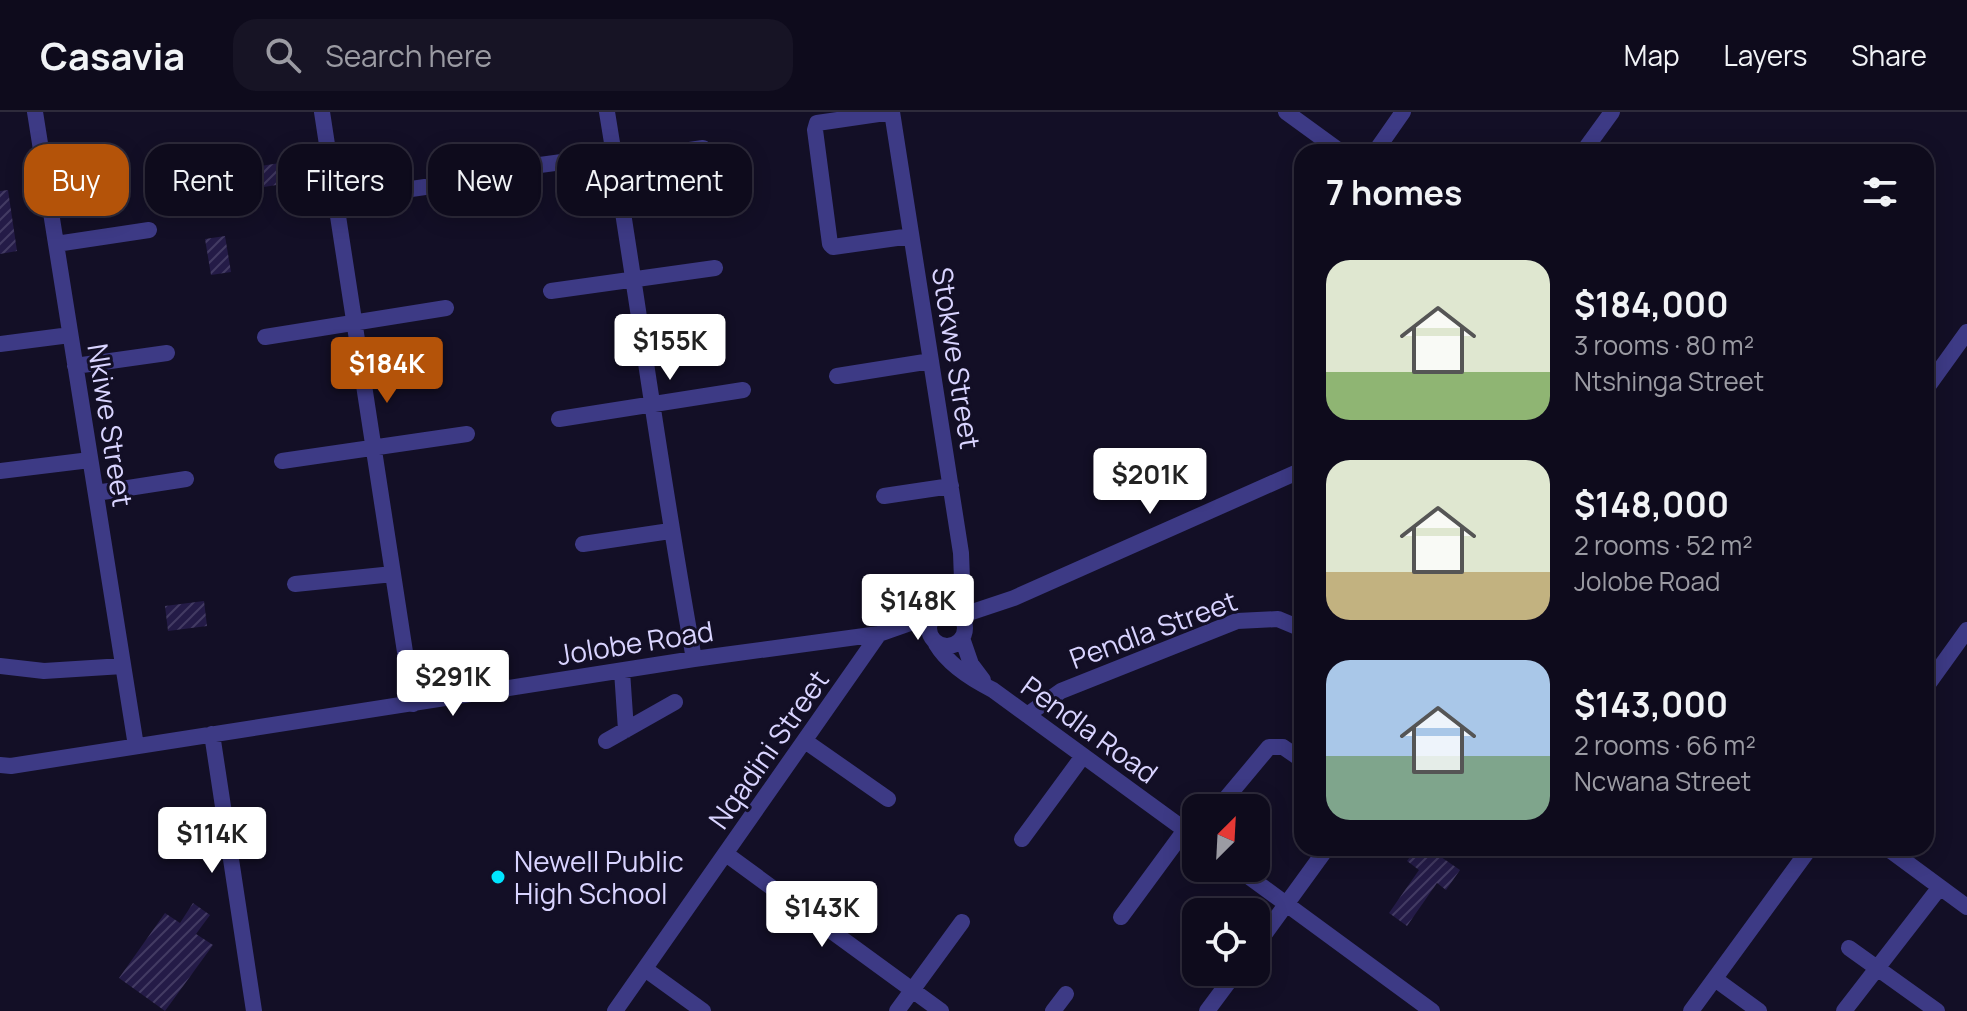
<!DOCTYPE html>
<html lang="en">
<head>
<meta charset="utf-8">
<style>
  :root { --surface:#0e0b1c; --page:#171425; --text:#f1f3f6; --muted:#9b9ba3; --line:#2e2b3b; --accent:#b45309 }
  body { margin:0; font-family:Manrope,sans-serif; background:var(--page); color:var(--text); height:100vh; display:flex; flex-direction:column; font-size:30px; white-space:nowrap }
  * { box-sizing:border-box; margin:0 }
  p { font-size:26px; color:var(--muted) }
  .icon { flex:none; width:44px; height:44px; fill:none; stroke:currentColor; stroke-width:2; stroke-linecap:round; stroke-linejoin:round }
  .map { position:relative; flex:1; overflow:hidden }
  .panel { position:absolute; left:1294px; top:32px; width:640px; height:712px; display:flex; flex-direction:column; background:var(--surface); border-radius:24px; box-shadow:0 4px 20px #0003,0 0 0 2px var(--line) }
  .panel>* { flex:none }
  .banner { position:absolute; left:24px; top:32px; width:760px; height:72px; display:flex; gap:16px }
  .needle { width:52px; rotate:24deg }
  .fabs { position:absolute; left:1182px; top:682px; display:grid; gap:16px }
  .fabs a { display:grid; place-items:center; width:88px; height:88px; border-radius:16px; background:var(--surface); box-shadow:0 4px 20px #0003,0 0 0 2px var(--line); font-size:40px }
  .price { position:absolute; translate:-50% -68px; padding:0 18px; border-radius:8px; background:#fff; color:#222; font-size:26px; line-height:52px; filter:drop-shadow(0 2px 4px #0008) }
  .price::after { content:''; position:absolute; left:50%; top:48px; width:24px; height:18px; margin-left:-12px; background:inherit; clip-path:polygon(0 0,100% 0,50% 100%) }
  .price.on { background:var(--accent); color:#fff }
  ul { padding:0; list-style:none }
  li { display:flex; align-items:center; gap:24px; height:200px; padding:0 32px }
  li span { display:grid; place-items:center; flex:none; width:224px; height:160px; border-radius:24px; color:#555 }
  li>.icon { margin-inline-start:auto }
  span .icon { width:96px; height:96px; fill:#fffc; stroke-width:1 }
  li b { font-size:34px }
  h2 { display:flex; justify-content:space-between; align-items:center; height:96px; padding:0 32px; font-size:34px }
  .pill { padding:0 28px; border-radius:24px; background:var(--surface); box-shadow:0 4px 20px #0003,0 0 0 2px var(--line); font-size:28px; line-height:72px }
  .pill.on { background:var(--accent); color:#fff }
  header { display:flex; align-items:center; gap:48px; box-sizing:border-box; height:112px; padding:0 40px; background:var(--surface); border-bottom:2px solid var(--line) }
  header strong { font-size:38px }
  nav { display:flex; gap:44px; margin-inline-start:auto; font-size:28px }
  .search { width:560px; height:72px; background:var(--page); display:flex; align-items:center; gap:20px; box-sizing:border-box; padding:0 28px; border-radius:24px; color:var(--muted); font-size:30px }
  .map>svg:first-child { display:block }
</style>
</head>
<body>
<header>
<strong>Casavia</strong>
<div class="search"><svg class="icon" aria-label="search" viewBox="0 0 24 24"><circle cx="10" cy="10" r="6"/><path d="M15 15l6 6"/></svg>Search here</div>
<nav><a>Map</a><a>Layers</a><a>Share</a></nav>
</header>
<div class="map">
<svg width="1967" height="899" viewBox="0 0 1967 899">
  <defs>
    <pattern id="building-hatch" width="6" height="6" patternUnits="userSpaceOnUse" patternTransform="scale(2)"><rect width="6" height="6" fill="#241b47"/><path d="M-1 1l2-2M0 6l6-6M5 7l2-2" fill="none" stroke="#433b63"/></pattern>
  </defs>
  <rect width="100%" height="100%" fill="#130f26"/>
  <path fill="url(#building-hatch)" d="M 280,51 L 283,72 L 245,78 L 242,57 Z
    M 8,78 L 17,139 L 0,142 L 0,79 Z
    M 225,124 L 231,160 L 211,163 L 205,127 Z
    M 204,489 L 207,514 L 168,519 L 165,494 Z
    M 1416,736 L 1428,736 L 1460,758 L 1446,778 L 1437,771 L 1407,814 L 1389,801 L 1419,758 L 1407,749 Z
    M 193,791 L 210,803 L 196,822 L 213,833 L 165,899 L 119,866 L 165,801 L 180,811 Z"/>
  <g fill="none" stroke-linecap="round" stroke-linejoin="round">
    <path stroke="#3d3a85" stroke-width="16" d="M 35,0 L 136,634
      M 322,0 L 413,592
      M 607,0 C 637,182 661,365 694,547
      M 1286,0 L 1341,40
      M 1375,40 L 1403,0
      M 1583,40 L 1612,0
      M 615,49 L 703,36
      M 525,55 L 614,43
      M 335,88 L 425,75
      M 911,124 L 833,135 L 830,132 L 815,18 L 817,11 L 892,0 L 961,441 L 962,468 L 955,500
      M 56,132 L 149,118
      M 551,179 L 715,156
      M 265,225 L 446,196
      M 0,232 L 70,223
      M 75,254 L 167,241
      M 837,264 L 931,249
      M 1926,277 L 1967,220
      M 559,307 L 743,278
      M 282,349 L 467,322
      M 0,359 L 90,348
      M 96,381 L 186,367
      M 884,384 L 951,374
      M 583,432 L 670,419
      M 295,472 L 393,462
      M929 516a18 18 0 1 1 36 0a18 18 0 1 1-36 0Z
      M 960,504 L 1014,486 L 1302,358
      M 962,526 L 971,552 L 983,568
      M 936,532 C 948,552 971,567 993,578 L 1196,726
      M 0,554 L 44,559 L 123,554
      M 622,559 L 626,618
      M 1926,575 L 1967,518
      M 1027,603 L 1061,579 L 1237,509 L 1278,507 L 1302,517
      M 212,622 L 254,899
      M 606,629 L 675,590
      M 805,629 L 888,687
      M 0,653 L 11,654 L 694,547 L 879,522 L 933,503
      M 1222,696 L 1223,690 L 1269,635 L 1283,635 L 1302,648
      M 1022,727 L 1083,644
      M 1887,736 L 1967,795
      M 726,742 L 941,899
      M 1237,756 L 1432,899
      M 1121,805 L 1185,718
      M 1256,834 L 1327,736
      M 1849,836 L 1937,899
      M 645,857 L 703,899
      M 1715,867 L 1759,899
      M 615,899 L 879,522
      M 897,899 L 962,810
      M 1053,899 L 1066,882
      M 1207,899 L 1236,860
      M 1691,899 L 1810,736
      M 1844,899 L 1940,775"/>
  </g>
  <circle fill="#00e5ff" stroke="#130f26" stroke-width="3" cx="498" cy="765" r="8"/>
  <g text-anchor="middle" dominant-baseline="central" stroke-width="6" stroke-linejoin="round" paint-order="stroke">
    <g font-size="28" fill="#d9d4ff" stroke="#130f26">
      <text transform="translate(957 246) rotate(81)">Stokwe Street</text>
      <text transform="translate(111 313) rotate(81)">Nkiwe Street</text>
      <text transform="translate(1153 517) rotate(-20)">Pendla Street</text>
      <text transform="translate(635 530) rotate(-9)">Jolobe Road</text>
      <text transform="translate(1090 617) rotate(36)">Pendla Road</text>
      <text transform="translate(768 637) rotate(-55)">Nqadini Street</text>
    </g>
    <g font-size="28" fill="#d9d4ff" stroke="#130f26" text-anchor="start">
      <text x="514" y="749">Newell Public<tspan x="514" dy="32">High School</tspan></text>
    </g>
  </g>
</svg>
<div class="fabs">
<a><svg class="needle" viewBox="-14 -14 28 28"><path d="M0-13l5 13h-10z" fill="#e53935"/><path d="M0 13l5-13h-10z" fill="#9b9ba3"/></svg></a>
<a><svg class="icon" aria-label="locate" viewBox="0 0 24 24"><circle cx="12" cy="12" r="6"/><path d="M12 2v4M12 18v4M2 12h4M18 12h4"/></svg></a>
</div>
<b class="price" style="left:670px;top:270px">$155K</b>
<b class="price on" style="left:387px;top:293px">$184K</b>
<b class="price" style="left:1150px;top:404px">$201K</b>
<b class="price" style="left:918px;top:530px">$148K</b>
<b class="price" style="left:453px;top:606px">$291K</b>
<b class="price" style="left:212px;top:763px">$114K</b>
<b class="price" style="left:822px;top:837px">$143K</b>
<div class="banner">
<a class="pill on">Buy</a>
<a class="pill">Rent</a>
<a class="pill">Filters</a>
<a class="pill">New</a>
<a class="pill">Apartment</a>
</div>
<section class="panel">
<h2>7 homes<svg class="icon" aria-label="filters" viewBox="0 0 24 24"><path d="M4 7h16M4 17h16"/><circle cx="9" cy="7" r="2"/><circle cx="15" cy="17" r="2"/></svg></h2>
<ul>
<li><span style="background:linear-gradient(#dfe7d0 70%,#8fb573 0)"><svg class="icon" aria-label="home" viewBox="0 0 24 24"><path d="M3 11l9-7 9 7M6 9v11h12V9"/></svg></span><div><b>$184,000</b><p>3 rooms · 80 m²</p><p>Ntshinga Street</p></div></li>
<li><span style="background:linear-gradient(#dfe7d0 70%,#c2b280 0)"><svg class="icon" aria-label="home" viewBox="0 0 24 24"><path d="M3 11l9-7 9 7M6 9v11h12V9"/></svg></span><div><b>$148,000</b><p>2 rooms · 52 m²</p><p>Jolobe Road</p></div></li>
<li><span style="background:linear-gradient(#a9c7e8 60%,#7fa58c 0)"><svg class="icon" aria-label="home" viewBox="0 0 24 24"><path d="M3 11l9-7 9 7M6 9v11h12V9"/></svg></span><div><b>$143,000</b><p>2 rooms · 66 m²</p><p>Ncwana Street</p></div></li>
</ul>
</section>
</div>
</body>
</html>
